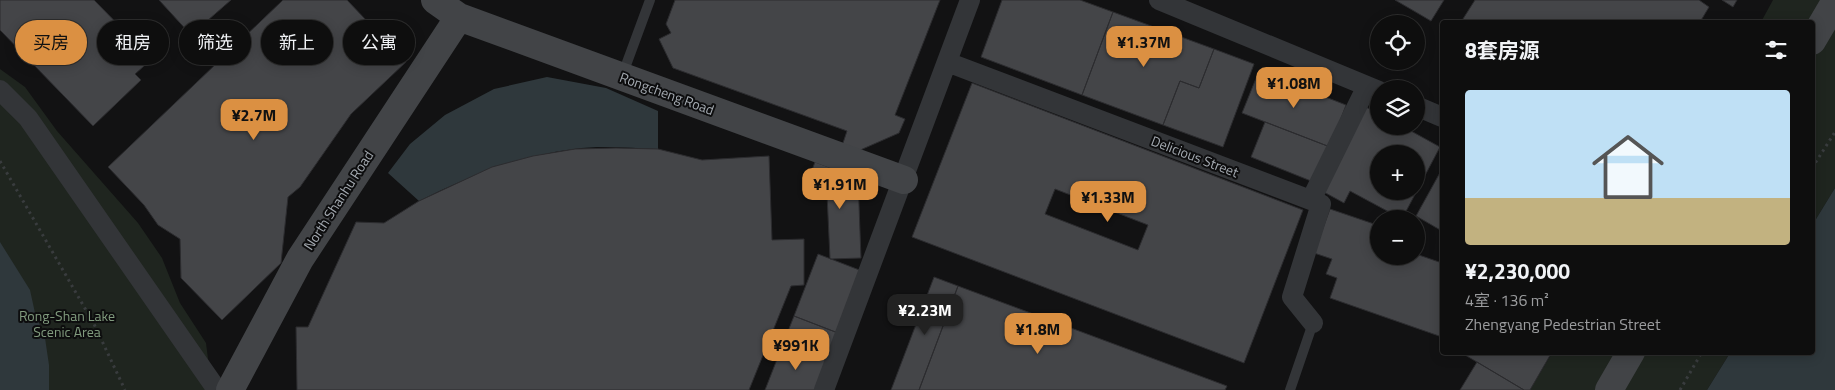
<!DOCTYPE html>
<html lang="zh">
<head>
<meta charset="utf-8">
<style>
  :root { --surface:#0e0e0e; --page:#1c1c1c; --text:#f1f3f6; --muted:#9b9c9e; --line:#2e2e2e; --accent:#db9042 }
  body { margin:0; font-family:"Titillium Web","Noto Sans SC",sans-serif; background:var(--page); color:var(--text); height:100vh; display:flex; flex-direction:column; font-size:19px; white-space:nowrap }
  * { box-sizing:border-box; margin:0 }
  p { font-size:16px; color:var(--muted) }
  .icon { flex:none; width:28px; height:28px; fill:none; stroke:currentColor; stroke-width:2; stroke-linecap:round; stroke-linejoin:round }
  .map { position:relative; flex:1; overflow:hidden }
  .side { position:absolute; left:1440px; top:20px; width:375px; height:335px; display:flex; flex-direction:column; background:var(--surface); border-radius:5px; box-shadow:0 2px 12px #0003,0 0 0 1px var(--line) }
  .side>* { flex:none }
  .top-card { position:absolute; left:15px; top:20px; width:475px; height:45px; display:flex; gap:10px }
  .buttons { position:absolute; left:1370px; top:15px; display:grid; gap:10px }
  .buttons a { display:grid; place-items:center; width:55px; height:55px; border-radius:50%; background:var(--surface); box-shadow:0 2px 12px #0003,0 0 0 1px var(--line); font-size:25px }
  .price { position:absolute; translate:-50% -42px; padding:0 11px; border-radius:10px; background:var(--accent); color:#111; font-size:16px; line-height:32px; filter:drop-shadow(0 1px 2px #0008) }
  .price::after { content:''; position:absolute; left:50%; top:30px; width:15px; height:11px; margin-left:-8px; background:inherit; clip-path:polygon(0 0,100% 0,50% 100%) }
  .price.on { background:#222; color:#fff }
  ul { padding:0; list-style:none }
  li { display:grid; align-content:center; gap:10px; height:265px; padding:0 25px }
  li span { display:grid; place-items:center; height:155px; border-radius:5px; color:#555 }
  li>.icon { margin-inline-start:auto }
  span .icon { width:90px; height:90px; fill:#fffc; stroke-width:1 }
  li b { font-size:21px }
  h2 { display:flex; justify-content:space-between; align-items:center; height:60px; padding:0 25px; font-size:21px }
  .pill { padding:0 18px; border-radius:22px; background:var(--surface); box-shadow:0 2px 12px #0003,0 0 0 1px var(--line); font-size:18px; line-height:45px }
  .pill.on { background:var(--accent); color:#111 }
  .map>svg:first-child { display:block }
</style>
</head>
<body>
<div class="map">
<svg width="1835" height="390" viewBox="0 0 1835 390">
  <rect width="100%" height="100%" fill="#121213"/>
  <path fill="#1f251f" d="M 1773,0 L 1835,0 L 1835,188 L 1813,224 L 1812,22 L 1761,22 Z
    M 0,69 L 25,87 L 57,131 L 138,223 L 162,258 L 180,303 L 206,343 L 212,390 L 0,390 Z
    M 1552,353 L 1730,353 L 1707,390 L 1530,390 Z"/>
  <path fill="#2f383c" d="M 547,77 L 606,88 L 658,111 L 658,149 C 630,148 601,145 574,149 C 518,156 469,176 419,201 L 388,173 L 410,144 L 445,115 L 494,89 Z
    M 1835,188 L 1835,390 L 1707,390 L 1730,353 L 1812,352 L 1813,224 Z
    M 0,242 L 30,290 L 35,313 L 45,338 L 49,365 L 49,390 L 0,390 Z"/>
  <path fill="#444548" stroke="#2c2c2f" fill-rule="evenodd" d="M 0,0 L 94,0 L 152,59 L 135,74 L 141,80 L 93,126 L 0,30 Z
    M 159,0 L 231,0 L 191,35 Z
    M 283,0 L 347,0 L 406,62 L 351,114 L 300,187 L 288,197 L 281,263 L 222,320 L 181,278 L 180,239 L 158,225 L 144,205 L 108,167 Z
    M 675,0 L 940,0 L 895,115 L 905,119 L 899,133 L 858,151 L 842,146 L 847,131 L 673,68 L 659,39 L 671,33 L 666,24 Z
    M 1002,0 L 1080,0 L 1113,12 L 1082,95 L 981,57 Z
    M 1395,0 L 1444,0 L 1431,21 Z
    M 1475,0 L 1699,0 L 1709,7 L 1700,22 L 1461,22 Z
    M 1722,0 L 1737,0 L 1733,7 Z
    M 1113,12 L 1214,49 L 1199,88 L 1180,81 L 1163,125 L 1082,95 Z
    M 1214,49 L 1254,64 L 1223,147 L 1163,125 L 1180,81 L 1199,88 Z
    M 1259,71 L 1346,105 L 1330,147 L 1242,113 Z
    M 972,83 L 1303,210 L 1244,363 L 912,237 ZM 1055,189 L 1148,225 L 1138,250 L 1045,214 Z
    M 1366,107 L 1379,114 L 1379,126 L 1402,126 L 1440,147 L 1402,219 L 1350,191 L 1344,203 L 1322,191 ZM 1379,154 L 1416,154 L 1416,191 L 1379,191 Z
    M 1265,122 L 1330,147 L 1316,183 L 1251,157 Z
    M 616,148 L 658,149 L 702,160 L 769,156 L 772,240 L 804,239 L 804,285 L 791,286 L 749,390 L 297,390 L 296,327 L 308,327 L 356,222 L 384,223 L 419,201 L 492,167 L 533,156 L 575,149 Z
    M 815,162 L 858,178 L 861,258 L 830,259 L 827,194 L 806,186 Z
    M 1442,169 L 1442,231 L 1416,216 Z
    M 1330,209 L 1377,225 L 1372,239 L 1379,241 L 1379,256 L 1416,256 L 1416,254 L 1442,263 L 1442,337 L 1330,298 L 1337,278 L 1326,274 L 1332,259 L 1314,253 Z
    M 818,254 L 862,271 L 838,333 L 794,316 Z
    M 934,277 L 958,286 L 919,390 L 891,390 Z
    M 958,286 L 1227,386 L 1225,390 L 919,390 Z
    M 794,316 L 838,333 L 828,361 L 783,344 Z
    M 783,344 L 828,361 L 816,390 L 765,390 Z
    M 1460,352 L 1552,352 L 1530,390 L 1524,390 Z
    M 1477,362 L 1524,390 L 1460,390 Z"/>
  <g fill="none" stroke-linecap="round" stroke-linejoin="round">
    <path stroke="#393c3e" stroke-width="3" stroke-dasharray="2.5 4" stroke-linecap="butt" d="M 0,161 L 94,324 L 125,390
      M 1812,168 L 1835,132
      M 1680,390 L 1702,352"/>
    <path stroke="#333538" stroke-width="10" d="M 622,76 L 650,0
      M 1290,390 L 1313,323"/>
    <path stroke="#333538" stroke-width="20" d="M 1159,0 L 1379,91
      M 947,62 L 1321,204 L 1292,297 L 1313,323
      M 0,90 L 28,118 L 217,390
      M 1416,106 L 1442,117
      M 1311,200 L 1367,86
      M 824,390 L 970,0"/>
    <path stroke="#424447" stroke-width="28" d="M 435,0 L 459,17 L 904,180
      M 1812,41 L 1835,2
      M 230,390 L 300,259 L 459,17
      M 1609,390 L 1631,352"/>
  </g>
  <g text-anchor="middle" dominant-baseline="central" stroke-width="4" stroke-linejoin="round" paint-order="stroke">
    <g font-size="14" fill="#a5abb2" stroke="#0d0d0e">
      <text transform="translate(667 93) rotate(20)">Rongcheng Road</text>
      <text transform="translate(1195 156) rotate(21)">Delicious Street</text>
      <text transform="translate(338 200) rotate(-57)">North Shanhu Road</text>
    </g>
    <g font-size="14" fill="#819b7e" stroke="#0d0d0e">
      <text x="67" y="315">Rong-Shan Lake<tspan x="67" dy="16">Scenic Area</tspan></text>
    </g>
  </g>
</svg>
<div class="buttons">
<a><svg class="icon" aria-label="locate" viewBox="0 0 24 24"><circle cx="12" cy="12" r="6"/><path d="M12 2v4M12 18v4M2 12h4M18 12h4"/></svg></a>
<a><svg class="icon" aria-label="layers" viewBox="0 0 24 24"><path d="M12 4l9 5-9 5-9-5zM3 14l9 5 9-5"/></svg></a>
<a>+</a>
<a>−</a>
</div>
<b class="price" style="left:1144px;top:68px">¥1.37M</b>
<b class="price" style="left:1294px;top:109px">¥1.08M</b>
<b class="price" style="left:254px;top:141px">¥2.7M</b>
<b class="price" style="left:840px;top:210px">¥1.91M</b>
<b class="price" style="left:1108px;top:223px">¥1.33M</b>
<b class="price on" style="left:925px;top:336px">¥2.23M</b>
<b class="price" style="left:1038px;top:355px">¥1.8M</b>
<b class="price" style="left:796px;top:371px">¥991K</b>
<div class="top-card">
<a class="pill on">买房</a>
<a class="pill">租房</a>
<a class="pill">筛选</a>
<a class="pill">新上</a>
<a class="pill">公寓</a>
</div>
<section class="side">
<h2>8套房源<svg class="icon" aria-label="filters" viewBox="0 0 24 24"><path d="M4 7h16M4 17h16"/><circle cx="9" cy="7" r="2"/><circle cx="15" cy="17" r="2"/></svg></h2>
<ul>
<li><span style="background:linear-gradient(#bfe0f5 70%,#c2b280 0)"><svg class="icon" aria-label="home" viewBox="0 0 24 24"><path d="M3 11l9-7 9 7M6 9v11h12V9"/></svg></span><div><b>¥2,230,000</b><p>4室 · 136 m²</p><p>Zhengyang Pedestrian Street</p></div></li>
</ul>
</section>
</div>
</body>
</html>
